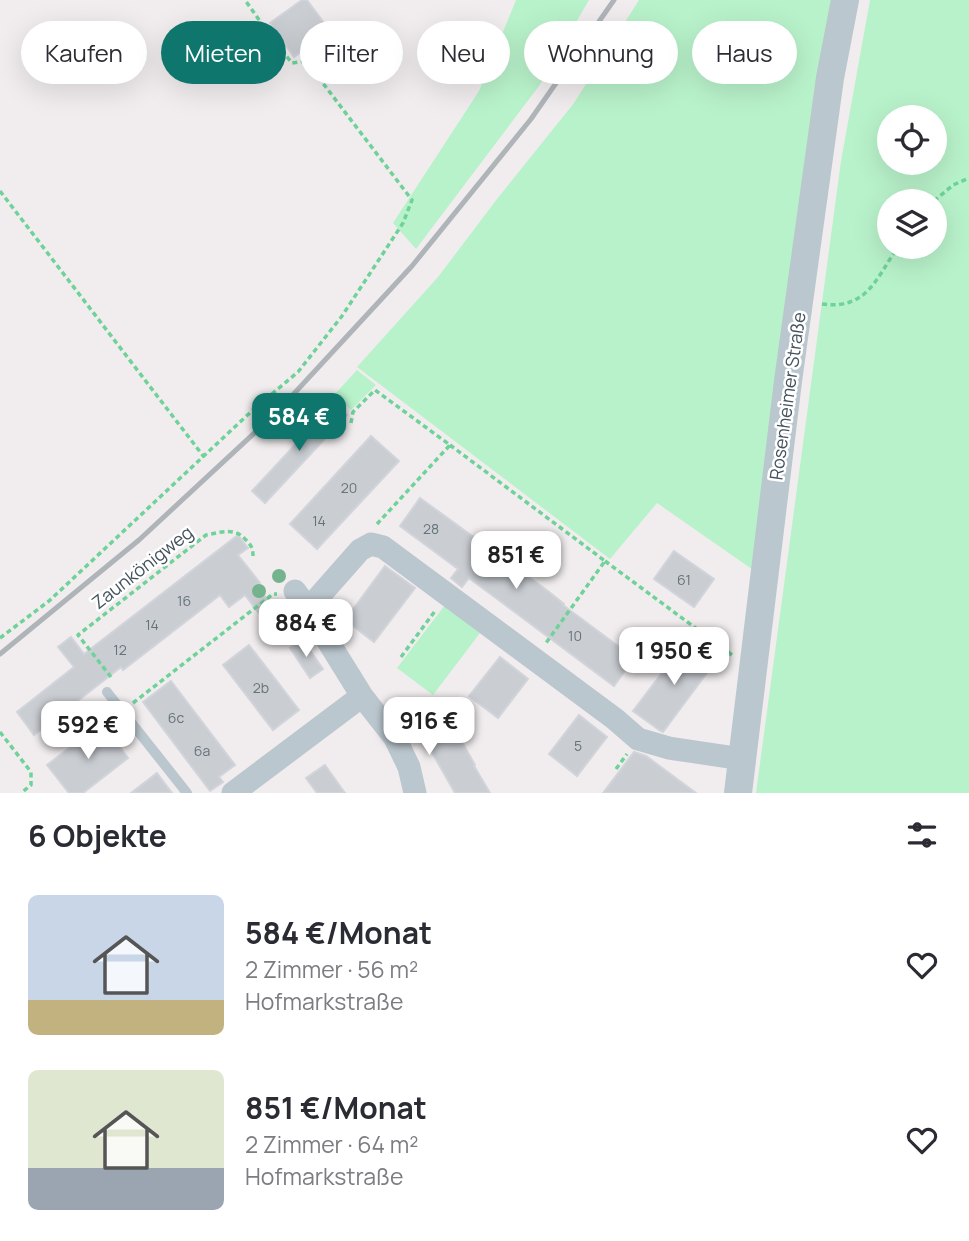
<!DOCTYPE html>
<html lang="de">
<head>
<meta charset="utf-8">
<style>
  :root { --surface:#fff; --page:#f2f2f3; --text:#2b2b33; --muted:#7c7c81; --accent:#0f766e }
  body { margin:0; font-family:Manrope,sans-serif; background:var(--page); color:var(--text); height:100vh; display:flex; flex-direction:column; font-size:26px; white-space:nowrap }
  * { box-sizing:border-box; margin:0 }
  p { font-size:23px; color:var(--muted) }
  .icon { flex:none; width:38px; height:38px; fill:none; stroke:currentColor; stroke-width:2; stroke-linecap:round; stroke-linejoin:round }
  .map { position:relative; height:793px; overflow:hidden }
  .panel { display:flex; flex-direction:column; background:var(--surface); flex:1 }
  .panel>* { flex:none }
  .banner { position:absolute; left:21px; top:21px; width:928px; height:63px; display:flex; gap:14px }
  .tools { position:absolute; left:877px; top:105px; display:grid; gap:14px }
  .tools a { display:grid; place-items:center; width:70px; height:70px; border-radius:50%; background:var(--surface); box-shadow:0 7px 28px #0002; font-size:35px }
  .price { position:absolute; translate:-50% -60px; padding:0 16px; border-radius:14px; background:#fff; color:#222; font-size:23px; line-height:46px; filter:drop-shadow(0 2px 4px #0008) }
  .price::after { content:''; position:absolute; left:50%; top:42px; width:21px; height:16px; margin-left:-10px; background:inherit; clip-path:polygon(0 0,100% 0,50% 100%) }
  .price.on { background:var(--accent); color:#fff }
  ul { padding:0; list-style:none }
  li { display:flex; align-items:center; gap:21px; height:175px; padding:0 28px }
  li span { display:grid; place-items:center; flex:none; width:196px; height:140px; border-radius:10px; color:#555 }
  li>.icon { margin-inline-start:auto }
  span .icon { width:84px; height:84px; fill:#fffc; stroke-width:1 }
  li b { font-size:30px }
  h2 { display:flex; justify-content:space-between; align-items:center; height:84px; padding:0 28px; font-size:30px }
  .pill { padding:0 24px; border-radius:32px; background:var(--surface); box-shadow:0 7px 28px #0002; font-size:24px; line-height:63px }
  .pill.on { background:var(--accent); color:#fff }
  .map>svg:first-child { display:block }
</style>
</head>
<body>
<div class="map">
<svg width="969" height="793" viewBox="0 0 969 793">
  <rect width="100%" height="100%" fill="#f1edee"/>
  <path fill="#b8f2ca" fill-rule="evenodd" d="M 516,0 L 589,0 L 539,86 L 416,249 L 393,223 L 479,91 Z
    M 639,0 L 833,0 L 756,572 L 657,503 L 610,559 L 357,367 L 438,277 L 497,199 L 574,103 Z
    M 870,0 L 969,0 L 969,793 L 756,793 L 841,161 ZM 889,117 L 934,117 L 934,163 L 889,163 ZM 889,201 L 934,201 L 934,247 L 889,247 Z
    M 357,370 L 376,385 L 351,410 L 334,395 Z
    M 445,605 L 480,633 L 433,695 L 397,668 Z"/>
  <path fill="#caced3" stroke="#d1d4da" stroke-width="2" d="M 302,0 L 307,0 L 330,31 L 294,57 L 270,23 Z
    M 334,403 L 347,415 L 265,503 L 252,491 Z
    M 371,436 L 399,461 L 317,549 L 290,524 Z
    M 420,498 L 548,591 L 564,604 L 563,605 L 634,658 L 614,686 L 469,578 L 462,587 L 451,578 L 458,569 L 400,526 Z
    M 238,535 L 248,548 L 238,555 L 260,583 L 257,586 L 276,611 L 264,620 L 245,595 L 229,607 L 220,595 L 123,670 L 121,667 L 34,735 L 17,712 L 74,667 L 58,647 L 71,637 L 84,654 Z
    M 674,551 L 714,579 L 694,607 L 654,579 Z
    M 385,566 L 415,588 L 374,642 L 348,622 L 348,616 Z
    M 302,639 L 323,669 L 310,678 L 290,648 Z
    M 687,640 L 715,662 L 663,732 L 659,730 L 633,711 Z
    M 249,645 L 299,710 L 273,730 L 223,665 Z
    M 500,657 L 528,679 L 498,718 L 469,696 Z
    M 171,681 L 235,765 L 219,777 L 223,782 L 210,791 L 143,702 Z
    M 445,712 L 475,765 L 474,766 L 490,793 L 455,793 L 418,728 Z
    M 579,715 L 607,737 L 577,776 L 549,754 Z
    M 102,723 L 128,758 L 83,793 L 69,793 L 47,765 Z
    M 634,752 L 646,756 L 696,793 L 603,793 Z
    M 325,765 L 345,793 L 317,793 L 306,778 Z
    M 157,773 L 172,793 L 131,793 Z"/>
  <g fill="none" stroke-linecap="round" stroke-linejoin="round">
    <path stroke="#6ed299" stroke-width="3.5" stroke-dasharray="5 3.5" stroke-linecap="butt" d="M 0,191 L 204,457
      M 934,201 L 953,185 L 969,178
      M 822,304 C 868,310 876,278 898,247
      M 351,423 L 353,412 L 375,390 L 450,445 L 377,524
      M 450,445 L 605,561 L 546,643
      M 605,561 L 732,655
      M 0,638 L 49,601 L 255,408 L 298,372 L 342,316 L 403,223 L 412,200 L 306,61 L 292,63 L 277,45 L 245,0
      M 401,657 L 435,611
      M 111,677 L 78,635 L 206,535 C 222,532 235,527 246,540 C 252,546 253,549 253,556
      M 133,703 L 273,594 L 277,594
      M 0,732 L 31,772 L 31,785 L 21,793
      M 616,769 L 627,754"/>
    <path stroke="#bbc7ce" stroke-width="10" d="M 107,692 L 187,793"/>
    <path stroke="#bbc7ce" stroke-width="23" d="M 295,591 L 308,609 L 362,696 L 395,738 L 409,767 L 415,793
      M 308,609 L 360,550 L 371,544 L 383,547 L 615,719 L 638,739 L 669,748 L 743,759
      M 233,793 L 362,696"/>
    <path stroke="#bbc7ce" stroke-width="28" d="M 738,793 L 788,381 L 830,78 L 845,0"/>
    <path stroke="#afb4b9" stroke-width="5" d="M 0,654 L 139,540 L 277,412 L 412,266 L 531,119 L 614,0"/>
  </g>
  <g fill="#75b38e">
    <circle cx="279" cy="576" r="7"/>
    <circle cx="259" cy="591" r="7"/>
  </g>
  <g text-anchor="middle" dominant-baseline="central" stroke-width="5" stroke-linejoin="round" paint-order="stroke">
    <g font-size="14" fill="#66727a">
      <text x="349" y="487">20</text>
      <text x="319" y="520">14</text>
      <text x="431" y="528">28</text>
      <text x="684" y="579">61</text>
      <text x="184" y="600">16</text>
      <text x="152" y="624">14</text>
      <text x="575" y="635">10</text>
      <text x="120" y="649">12</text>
      <text x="261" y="687">2b</text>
      <text x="176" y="717">6c</text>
      <text x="578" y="745">5</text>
      <text x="202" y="750">6a</text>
    </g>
    <g font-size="18" fill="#45535d" stroke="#fff">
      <text transform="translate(787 396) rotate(-82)">Rosenheimer Straße</text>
      <text transform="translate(142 567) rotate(-38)">Zaunkönigweg</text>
    </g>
  </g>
</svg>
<div class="tools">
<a><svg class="icon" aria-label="locate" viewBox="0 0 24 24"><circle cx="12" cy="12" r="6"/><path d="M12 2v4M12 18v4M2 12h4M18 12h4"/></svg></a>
<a><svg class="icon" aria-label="layers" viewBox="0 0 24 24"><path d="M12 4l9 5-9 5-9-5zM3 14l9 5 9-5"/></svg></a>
</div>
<b class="price on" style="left:299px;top:453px">584 €</b>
<b class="price" style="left:516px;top:591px">851 €</b>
<b class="price" style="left:306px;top:659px">884 €</b>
<b class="price" style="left:674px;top:687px">1 950 €</b>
<b class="price" style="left:429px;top:757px">916 €</b>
<b class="price" style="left:88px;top:761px">592 €</b>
<div class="banner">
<a class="pill">Kaufen</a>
<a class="pill on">Mieten</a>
<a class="pill">Filter</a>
<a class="pill">Neu</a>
<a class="pill">Wohnung</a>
<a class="pill">Haus</a>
</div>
</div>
<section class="panel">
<h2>6 Objekte<svg class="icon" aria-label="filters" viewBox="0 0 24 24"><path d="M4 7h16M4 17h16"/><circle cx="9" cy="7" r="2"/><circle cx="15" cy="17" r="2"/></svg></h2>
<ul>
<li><span style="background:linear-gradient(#c9d6e8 75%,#c2b280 0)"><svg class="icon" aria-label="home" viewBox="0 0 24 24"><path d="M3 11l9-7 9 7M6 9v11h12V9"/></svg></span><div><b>584 €/Monat</b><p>2 Zimmer · 56 m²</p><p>Hofmarkstraße</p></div><svg class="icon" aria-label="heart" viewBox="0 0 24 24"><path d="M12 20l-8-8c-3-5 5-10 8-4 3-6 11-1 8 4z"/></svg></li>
<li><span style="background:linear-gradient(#dfe7d0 70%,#9aa5b1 0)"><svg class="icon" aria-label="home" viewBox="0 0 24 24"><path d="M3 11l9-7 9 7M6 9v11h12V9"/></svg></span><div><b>851 €/Monat</b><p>2 Zimmer · 64 m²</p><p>Hofmarkstraße</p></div><svg class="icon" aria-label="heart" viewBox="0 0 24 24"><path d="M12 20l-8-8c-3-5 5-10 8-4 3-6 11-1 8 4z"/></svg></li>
</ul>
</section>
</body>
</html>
